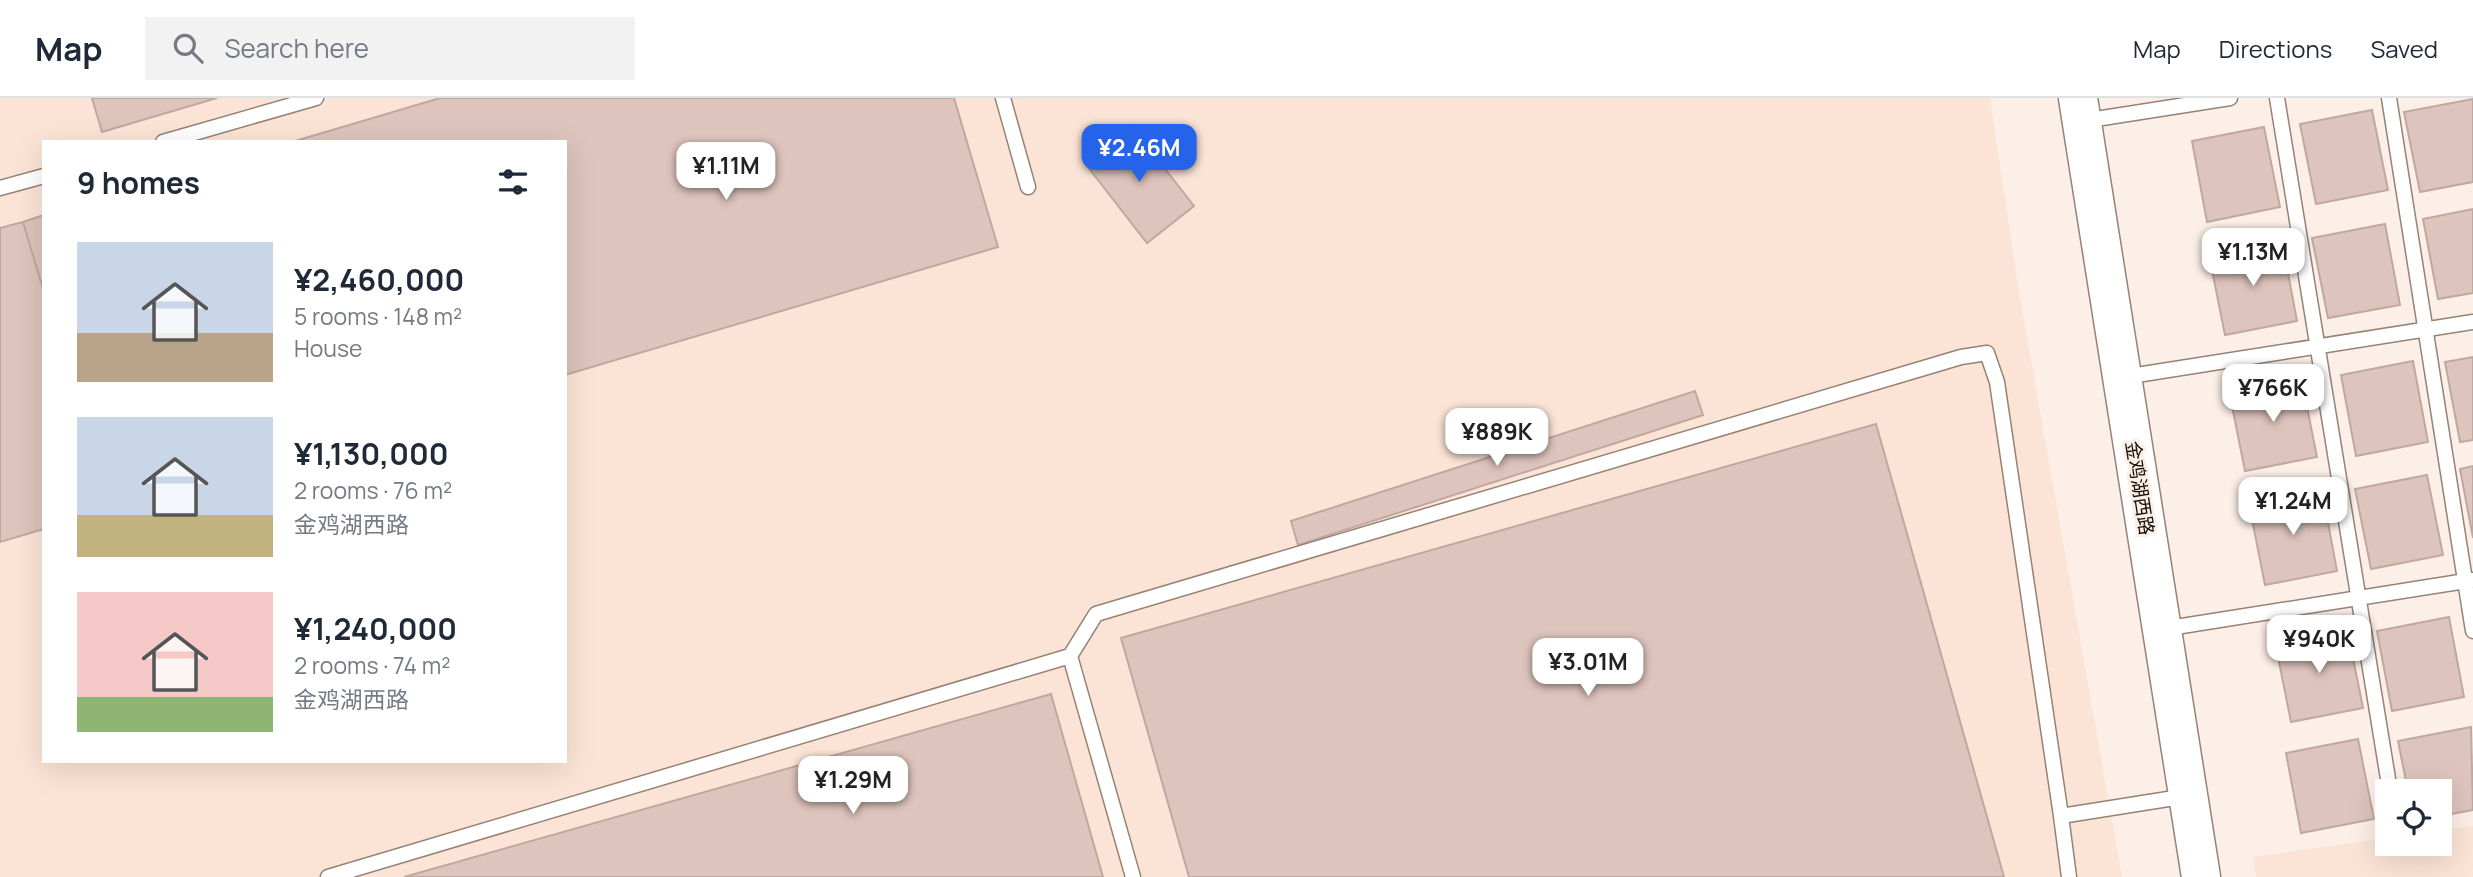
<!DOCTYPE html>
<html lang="en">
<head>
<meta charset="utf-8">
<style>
  :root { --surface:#fff; --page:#f2f2f3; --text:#1f2937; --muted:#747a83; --line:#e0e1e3; --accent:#2563eb }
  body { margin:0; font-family:Manrope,"Noto Sans SC",sans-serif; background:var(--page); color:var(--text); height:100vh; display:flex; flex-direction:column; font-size:26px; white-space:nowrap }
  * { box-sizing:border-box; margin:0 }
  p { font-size:23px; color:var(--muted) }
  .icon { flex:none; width:38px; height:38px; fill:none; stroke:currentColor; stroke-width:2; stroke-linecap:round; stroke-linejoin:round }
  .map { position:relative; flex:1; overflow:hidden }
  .side { position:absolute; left:42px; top:42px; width:525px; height:623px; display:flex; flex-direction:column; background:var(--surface); border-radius:0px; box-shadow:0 7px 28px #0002 }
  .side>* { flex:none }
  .fabs { position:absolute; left:2375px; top:681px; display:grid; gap:14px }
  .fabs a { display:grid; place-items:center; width:77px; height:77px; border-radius:0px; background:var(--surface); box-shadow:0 7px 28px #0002; font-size:35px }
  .price { position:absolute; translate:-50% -60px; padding:0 16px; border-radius:14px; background:#fff; color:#222; font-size:23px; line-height:46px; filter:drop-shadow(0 2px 4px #0008) }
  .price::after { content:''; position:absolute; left:50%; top:42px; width:21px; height:16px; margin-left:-10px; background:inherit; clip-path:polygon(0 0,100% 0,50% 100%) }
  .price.current { background:var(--accent); color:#fff }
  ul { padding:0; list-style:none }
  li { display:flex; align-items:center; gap:21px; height:175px; padding:0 35px }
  li span { display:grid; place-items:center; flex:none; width:196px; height:140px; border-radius:0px; color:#555 }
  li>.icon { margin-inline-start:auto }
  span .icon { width:84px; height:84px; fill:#fffc; stroke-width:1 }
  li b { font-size:30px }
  h2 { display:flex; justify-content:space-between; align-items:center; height:84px; padding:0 35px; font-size:30px }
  header { display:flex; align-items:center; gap:42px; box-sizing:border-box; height:98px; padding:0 35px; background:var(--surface); border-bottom:2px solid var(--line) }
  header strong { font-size:33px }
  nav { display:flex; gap:38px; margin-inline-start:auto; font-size:24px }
  .search { width:490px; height:63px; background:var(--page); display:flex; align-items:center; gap:18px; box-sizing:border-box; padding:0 24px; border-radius:0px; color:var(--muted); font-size:26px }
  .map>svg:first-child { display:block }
</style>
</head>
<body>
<header>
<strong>Map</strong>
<div class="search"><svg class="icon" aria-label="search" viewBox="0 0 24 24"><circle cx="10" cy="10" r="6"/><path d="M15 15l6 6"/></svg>Search here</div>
<nav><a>Map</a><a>Directions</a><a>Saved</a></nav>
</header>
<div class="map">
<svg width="2473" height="779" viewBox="0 0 2473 779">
  <rect width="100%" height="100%" fill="#fcefe7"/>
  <path fill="#fbe4d5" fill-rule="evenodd" d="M 0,0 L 1990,0 L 2018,188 L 2122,779 L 0,779 ZM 44,44 L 565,44 L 565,663 L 44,663 Z
    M 2473,728 L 2473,779 L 2256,779 L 2253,759 L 2387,740 L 2387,746 L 2440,746 L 2440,732 Z"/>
  <path fill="#ddc4bc" stroke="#c0a8a0" stroke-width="2" d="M 92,0 L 217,0 L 102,34 Z
    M 440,0 L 954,0 L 998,149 L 565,277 L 565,44 L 292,44 Z
    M 2473,1 L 2473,84 L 2420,94 L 2404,14 Z
    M 2372,12 L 2388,92 L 2316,106 L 2300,26 Z
    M 1131,27 L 1194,108 L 1147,145 L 1084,64 Z
    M 2264,29 L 2280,109 L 2207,124 L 2192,43 Z
    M 2473,111 L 2473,195 L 2438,201 L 2423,121 Z
    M 44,117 L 44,194 L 23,124 Z
    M 23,124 L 44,194 L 44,431 L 0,444 L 0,130 Z
    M 2385,126 L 2400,207 L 2328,220 L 2312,140 Z
    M 2282,143 L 2297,223 L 2225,237 L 2209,157 Z
    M 2473,259 L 2473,342 L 2460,344 L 2445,264 Z
    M 2413,263 L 2428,344 L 2356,358 L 2341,277 Z
    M 2301,279 L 2317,359 L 2245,373 L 2229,293 Z
    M 1695,293 L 1703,317 L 1298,447 L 1291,423 Z
    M 1876,326 L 2004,779 L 1189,779 L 1121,540 Z
    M 2473,368 L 2473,440 L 2460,371 Z
    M 2427,377 L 2443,457 L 2371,471 L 2355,391 Z
    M 2322,392 L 2337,473 L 2265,487 L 2249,406 Z
    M 2449,519 L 2464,599 L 2392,613 L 2377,533 Z
    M 2347,530 L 2363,610 L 2291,624 L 2275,544 Z
    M 1051,596 L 1103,779 L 404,779 Z
    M 2471,629 L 2473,712 L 2440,718 L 2440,693 L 2408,693 L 2398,643 Z
    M 2358,641 L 2374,721 L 2301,735 L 2286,655 Z"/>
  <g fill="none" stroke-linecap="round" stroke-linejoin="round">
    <g stroke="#958275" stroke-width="17">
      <path id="lane" d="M 1003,0 L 1028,89
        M 2277,0 L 2390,693
        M 2389,0 L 2473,533
        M 2083,23 L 2230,0
        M 163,44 L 316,0
        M 0,90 L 44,78
        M 2124,279 L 2473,224
        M 2163,531 L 2472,482
        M 1070,558 L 1096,516 L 1961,259 L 1987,255 L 1997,284 L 2061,718
        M 328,779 L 1070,558 L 1133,779
        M 2069,779 L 2061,718 L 2187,698"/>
    </g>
    <g stroke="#958275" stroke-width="41">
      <path id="secondary" d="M 2078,0 L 2201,779"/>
    </g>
    <use href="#lane" stroke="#fff" stroke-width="14"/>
    <use href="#secondary" stroke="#fff" stroke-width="38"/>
  </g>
  <g text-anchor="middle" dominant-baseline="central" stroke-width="6" stroke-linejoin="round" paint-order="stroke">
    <g font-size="19" fill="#130d08" stroke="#fcefe7">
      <text transform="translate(2140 390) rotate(81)">金鸡湖西路</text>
    </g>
  </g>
</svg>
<div class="fabs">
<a><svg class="icon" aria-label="locate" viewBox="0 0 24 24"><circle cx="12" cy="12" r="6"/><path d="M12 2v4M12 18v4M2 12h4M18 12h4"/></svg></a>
</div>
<b class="price current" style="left:1139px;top:86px">¥2.46M</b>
<b class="price" style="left:726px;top:104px">¥1.11M</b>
<b class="price" style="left:2253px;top:190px">¥1.13M</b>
<b class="price" style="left:2273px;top:326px">¥766K</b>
<b class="price" style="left:1497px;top:370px">¥889K</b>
<b class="price" style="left:2293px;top:439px">¥1.24M</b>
<b class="price" style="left:2319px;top:577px">¥940K</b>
<b class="price" style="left:1588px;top:600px">¥3.01M</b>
<b class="price" style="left:853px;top:718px">¥1.29M</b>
<section class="side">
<h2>9 homes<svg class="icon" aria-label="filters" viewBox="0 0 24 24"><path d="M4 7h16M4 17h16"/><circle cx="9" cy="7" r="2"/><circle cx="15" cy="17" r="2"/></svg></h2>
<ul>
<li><span style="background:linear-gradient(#c9d6e8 65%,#b9a48a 0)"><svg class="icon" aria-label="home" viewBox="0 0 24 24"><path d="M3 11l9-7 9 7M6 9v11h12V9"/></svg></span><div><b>¥2,460,000</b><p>5 rooms · 148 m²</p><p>House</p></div></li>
<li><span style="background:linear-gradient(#c9d6e8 70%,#c2b280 0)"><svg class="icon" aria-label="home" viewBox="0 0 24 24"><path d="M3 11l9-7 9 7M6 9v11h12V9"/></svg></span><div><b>¥1,130,000</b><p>2 rooms · 76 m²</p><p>金鸡湖西路</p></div></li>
<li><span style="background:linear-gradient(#f6c9c9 75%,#8fb573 0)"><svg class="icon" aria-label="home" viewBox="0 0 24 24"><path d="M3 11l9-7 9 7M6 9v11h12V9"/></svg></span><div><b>¥1,240,000</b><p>2 rooms · 74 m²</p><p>金鸡湖西路</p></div></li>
</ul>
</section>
</div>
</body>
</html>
